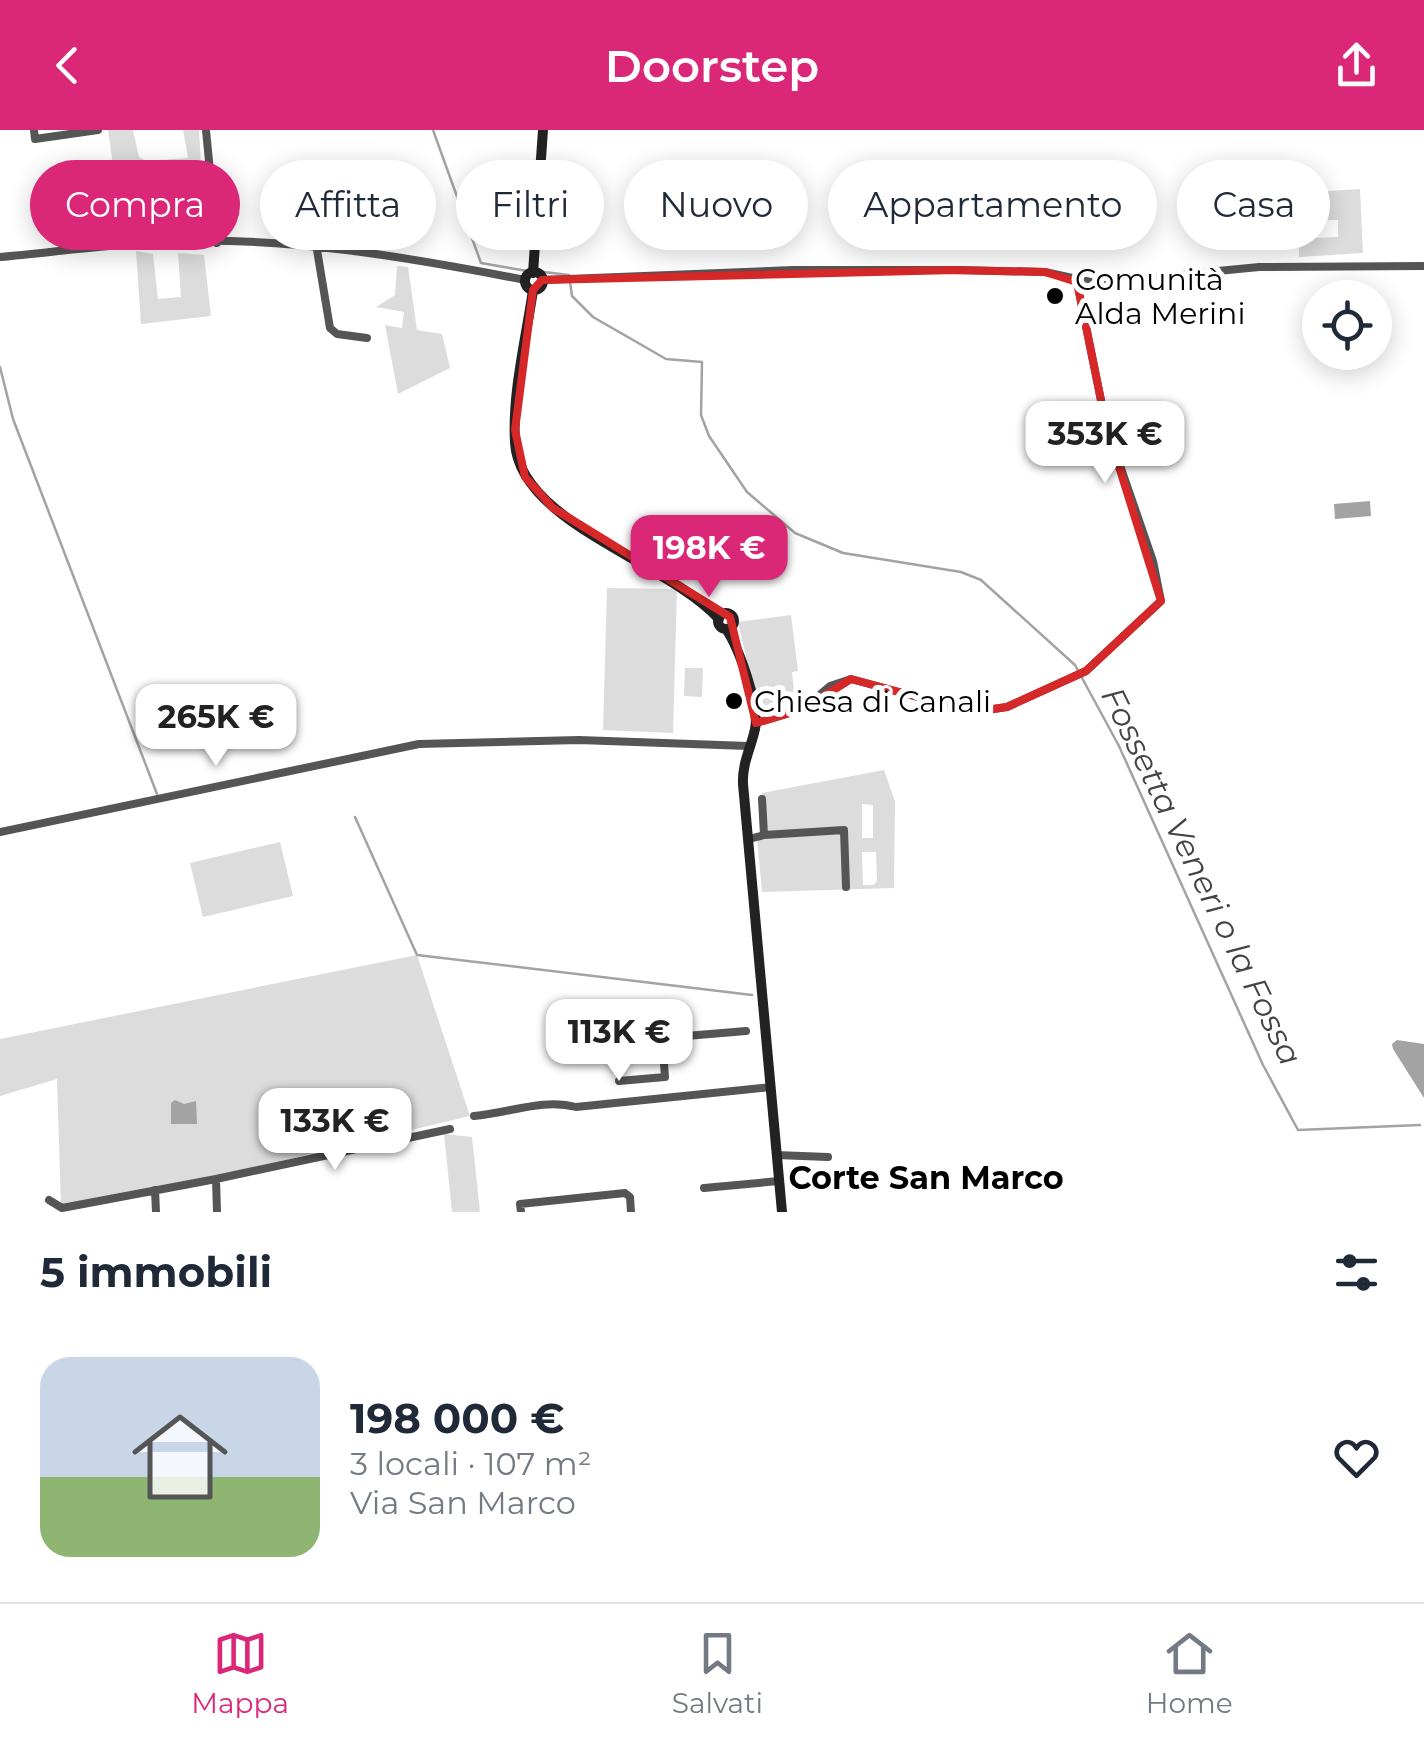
<!DOCTYPE html>
<html lang="it">
<head>
<meta charset="utf-8">
<style>
  :root { --surface:#fff; --page:#f6f6f7; --text:#1f2937; --muted:#747a83; --line:#e0e1e3; --accent:#db2777 }
  body { margin:0; font-family:Montserrat,sans-serif; background:var(--page); color:var(--text); height:100vh; display:flex; flex-direction:column; font-size:38px; white-space:nowrap }
  * { box-sizing:border-box; margin:0 }
  p { font-size:32px; color:var(--muted) }
  .icon { flex:none; width:55px; height:55px; fill:none; stroke:currentColor; stroke-width:2; stroke-linecap:round; stroke-linejoin:round }
  .map { position:relative; height:1082px; overflow:hidden }
  .panel { display:flex; flex-direction:column; background:var(--surface); flex:1 }
  .panel>* { flex:none }
  .hud { position:absolute; left:30px; top:30px; width:1365px; height:90px; display:flex; gap:20px }
  .controls { position:absolute; left:1302px; top:150px; display:grid; gap:20px }
  .controls a { display:grid; place-items:center; width:90px; height:90px; border-radius:50%; background:var(--surface); box-shadow:0 5px 25px #0003; font-size:50px }
  .price { position:absolute; translate:-50% -85px; padding:0 22px; border-radius:20px; background:#fff; color:#222; font-size:32px; line-height:65px; filter:drop-shadow(0 2px 5px #0008) }
  .price::after { content:''; position:absolute; left:50%; top:60px; width:30px; height:22px; margin-left:-15px; background:inherit; clip-path:polygon(0 0,100% 0,50% 100%) }
  .price.on { background:var(--accent); color:#fff }
  ul { padding:0; list-style:none }
  li { display:flex; align-items:center; gap:30px; height:250px; padding:0 40px }
  li+li { border-top:2px solid var(--line) }
  li span { display:grid; place-items:center; flex:none; width:280px; height:200px; border-radius:30px; color:#555 }
  li>.icon { margin-inline-start:auto }
  span .icon { width:120px; height:120px; fill:#fffc; stroke-width:1 }
  li b { font-size:42px }
  h2 { display:flex; justify-content:space-between; align-items:center; height:120px; padding:0 40px; font-size:42px }
  .tag { padding:0 35px; border-radius:45px; background:var(--surface); box-shadow:0 5px 25px #0003; font-size:35px; line-height:90px }
  .tag.on { background:var(--accent); color:#fff }
  header { display:flex; justify-content:space-between; align-items:center; height:130px; padding:0 40px; background:var(--accent); color:#fff; font-size:45px; font-weight:600 }
  .dock { display:flex; justify-content:space-around; align-items:center; height:140px; border-top:2px solid var(--line); background:var(--surface); font-size:28px; color:var(--muted) }
  .dock a { display:grid; justify-items:center; gap:5px }
  .dock .on { color:var(--accent) }
  .map>svg:first-child { display:block }
</style>
</head>
<body>
<header><svg class="icon" aria-label="back" viewBox="0 0 24 24"><path d="M15 5l-7 7 7 7"/></svg>Doorstep<svg class="icon" aria-label="share" viewBox="0 0 24 24"><path d="M12 15V3M7 8l5-5 5 5M5 13v7h14v-7"/></svg></header>
<div class="map">
<svg width="1424" height="1082" viewBox="0 0 1424 1082">
  <rect width="100%" height="100%" fill="#fff"/>
  <path fill="#dcdcdc" fill-rule="evenodd" d="M 108,0 L 133,0 L 139,27 L 146,31 L 188,28 L 183,0 L 199,0 L 202,51 L 117,62 Z
    M 1360,59 L 1363,123 L 1299,127 L 1298,63 ZM 1310,90 L 1338,90 L 1338,107 L 1310,108 Z
    M 136,121 L 153,124 L 158,169 L 181,167 L 178,123 L 204,125 L 211,186 L 141,194 Z
    M 397,136 L 408,137 L 417,200 L 442,204 L 450,238 L 398,264 L 385,195 L 402,198 L 404,182 L 376,177 L 395,165 Z
    M 607,458 L 677,459 L 673,603 L 603,600 Z
    M 791,485 L 798,541 L 792,542 L 796,578 L 759,583 L 738,492 Z
    M 685,538 L 703,538 L 702,567 L 684,566 Z
    M 884,640 L 895,672 L 894,758 L 762,762 L 757,707 L 764,704 L 762,663 ZM 862,674 L 873,675 L 873,708 L 862,708 ZM 862,722 L 876,722 L 877,751 L 873,755 L 863,755 Z
    M 280,712 L 293,766 L 203,787 L 190,733 Z
    M 417,825 L 470,986 L 239,1041 L 61,1076 L 57,949 L 0,966 L 0,909 Z
    M 444,1004 L 472,1007 L 480,1082 L 452,1082 Z"/>
  <path fill="#a3a3a3" d="M 1370,371 L 1371,386 L 1335,389 L 1334,374 Z
    M 1397,910 L 1424,914 L 1424,968 L 1393,919 L 1392,914 Z
    M 175,970 L 184,974 L 196,971 L 197,994 L 171,994 L 171,973 Z"/>
  <g fill="none" stroke-linecap="round" stroke-linejoin="round">
    <path stroke="#a3a3a3" stroke-width="2.5" d="M 433,0 L 481,133 L 527,141
      M 535,141 L 569,145 L 572,166 L 593,187 L 666,229 L 702,232 L 701,285 L 709,306 L 747,362 L 795,403 L 843,423 L 961,442 L 981,450 L 1075,535 L 1119,616 L 1263,935 L 1298,1000 L 1420,995
      M 0,237 L 13,289 L 157,664
      M 355,687 L 417,825 L 752,865"/>
    <path stroke="#555" stroke-width="8" d="M 34,0 L 35,9 L 98,0
      M 206,0 L 217,113
      M 317,120 L 330,198 L 337,204 L 367,208
      M 0,127 C 53,122 107,115 160,112 C 280,105 408,127 525,150
      M 542,150 L 793,140 L 955,140 L 1045,142 L 1095,153 L 1259,137 L 1424,136
      M 756,593 L 803,579 L 830,556 L 851,549 L 973,582 L 1007,577 L 1086,541 L 1161,471 L 1153,431 L 1106,295 L 1077,152
      M 0,702 L 419,614 L 579,610 L 748,616
      M 764,705 L 844,700 L 846,757
      M 749,709 L 764,705 L 762,669
      M 619,951 L 665,947 L 662,908 L 746,901
      M 474,986 C 509,983 543,968 576,977 L 771,957
      M 776,1025 L 828,1027
      M 216,1049 L 450,999
      M 704,1058 L 779,1051
      M 155,1060 L 156,1082
      M 49,1070 L 62,1078 L 216,1049 L 217,1082
      M 521,1082 L 520,1074 L 625,1063 L 630,1067 L 631,1082"/>
    <path stroke="#222" stroke-width="10" d="M525 151a9 9 0 1 1 18 0a9 9 0 1 1-18 0Z
      M 533,143 L 543,0
      M 533,160 C 526,209 512,263 515,313 C 520,393 668,432 719,489
      M718 491a8 8 0 1 1 16 0a8 8 0 1 1-16 0Z
      M 726,499 C 739,518 760,576 755,599 C 751,618 742,633 743,654 L 782,1082"/>
  </g>
  <path fill="none" stroke="#d62828" stroke-width="8" stroke-linejoin="round" d="M 955,140 L 1045,142 L 1077,152 L 1106,295 L 1161,471 L 1086,541 L 1007,577 L 973,582 L 851,549 L 803,579 L 756,593 L 730,487 L 553,378 L 525,347 L 515,300 L 533,160 L 542,150 Z"/>
  <g fill="#000" stroke="#fff" stroke-width="4">
    <circle cx="1055" cy="166" r="10"/>
    <circle cx="734" cy="571" r="10"/>
  </g>
  <g text-anchor="middle" dominant-baseline="central" stroke-width="10" stroke-linejoin="round" paint-order="stroke">
    <g font-size="30" fill="#000" stroke="#fff" text-anchor="start">
      <text x="1075" y="149">Comunità<tspan x="1075" dy="34">Alda Merini</tspan></text>
      <text x="754" y="571">Chiesa di Canali</text>
    </g>
    <g font-size="32" font-style="italic" fill="#444" stroke="#fff">
      <text transform="translate(1202 746) rotate(64)">Fossetta Veneri o la Fossa</text>
    </g>
    <g font-size="32" font-weight="bold" fill="#000" stroke="#fff">
      <text x="926" y="1047">Corte San Marco</text>
    </g>
  </g>
</svg>
<div class="controls">
<a><svg class="icon" aria-label="locate" viewBox="0 0 24 24"><circle cx="12" cy="12" r="6"/><path d="M12 2v4M12 18v4M2 12h4M18 12h4"/></svg></a>
</div>
<b class="price" style="left:1105px;top:356px">353K €</b>
<b class="price on" style="left:709px;top:470px">198K €</b>
<b class="price" style="left:216px;top:639px">265K €</b>
<b class="price" style="left:619px;top:954px">113K €</b>
<b class="price" style="left:335px;top:1043px">133K €</b>
<div class="hud">
<a class="tag on">Compra</a>
<a class="tag">Affitta</a>
<a class="tag">Filtri</a>
<a class="tag">Nuovo</a>
<a class="tag">Appartamento</a>
<a class="tag">Casa</a>
</div>
</div>
<section class="panel">
<h2>5 immobili<svg class="icon" aria-label="filters" viewBox="0 0 24 24"><path d="M4 7h16M4 17h16"/><circle cx="9" cy="7" r="2"/><circle cx="15" cy="17" r="2"/></svg></h2>
<ul>
<li><span style="background:linear-gradient(#c9d6e8 60%,#8fb573 0)"><svg class="icon" aria-label="home" viewBox="0 0 24 24"><path d="M3 11l9-7 9 7M6 9v11h12V9"/></svg></span><div><b>198 000 €</b><p>3 locali · 107 m²</p><p>Via San Marco</p></div><svg class="icon" aria-label="heart" viewBox="0 0 24 24"><path d="M12 20l-8-8c-3-5 5-10 8-4 3-6 11-1 8 4z"/></svg></li>
</ul>
</section>
<nav class="dock">
<a class="on"><svg class="icon" aria-label="map" viewBox="0 0 24 24"><path d="M3 6l6-2 6 2 6-2v14l-6 2-6-2-6 2zM9 4v14M15 6v14"/></svg>Mappa</a>
<a><svg class="icon" aria-label="saved" viewBox="0 0 24 24"><path d="M7 4h10v16l-5-4-5 4z"/></svg>Salvati</a>
<a><svg class="icon" aria-label="home" viewBox="0 0 24 24"><path d="M3 11l9-7 9 7M6 9v11h12V9"/></svg>Home</a>
</nav>
</body>
</html>
